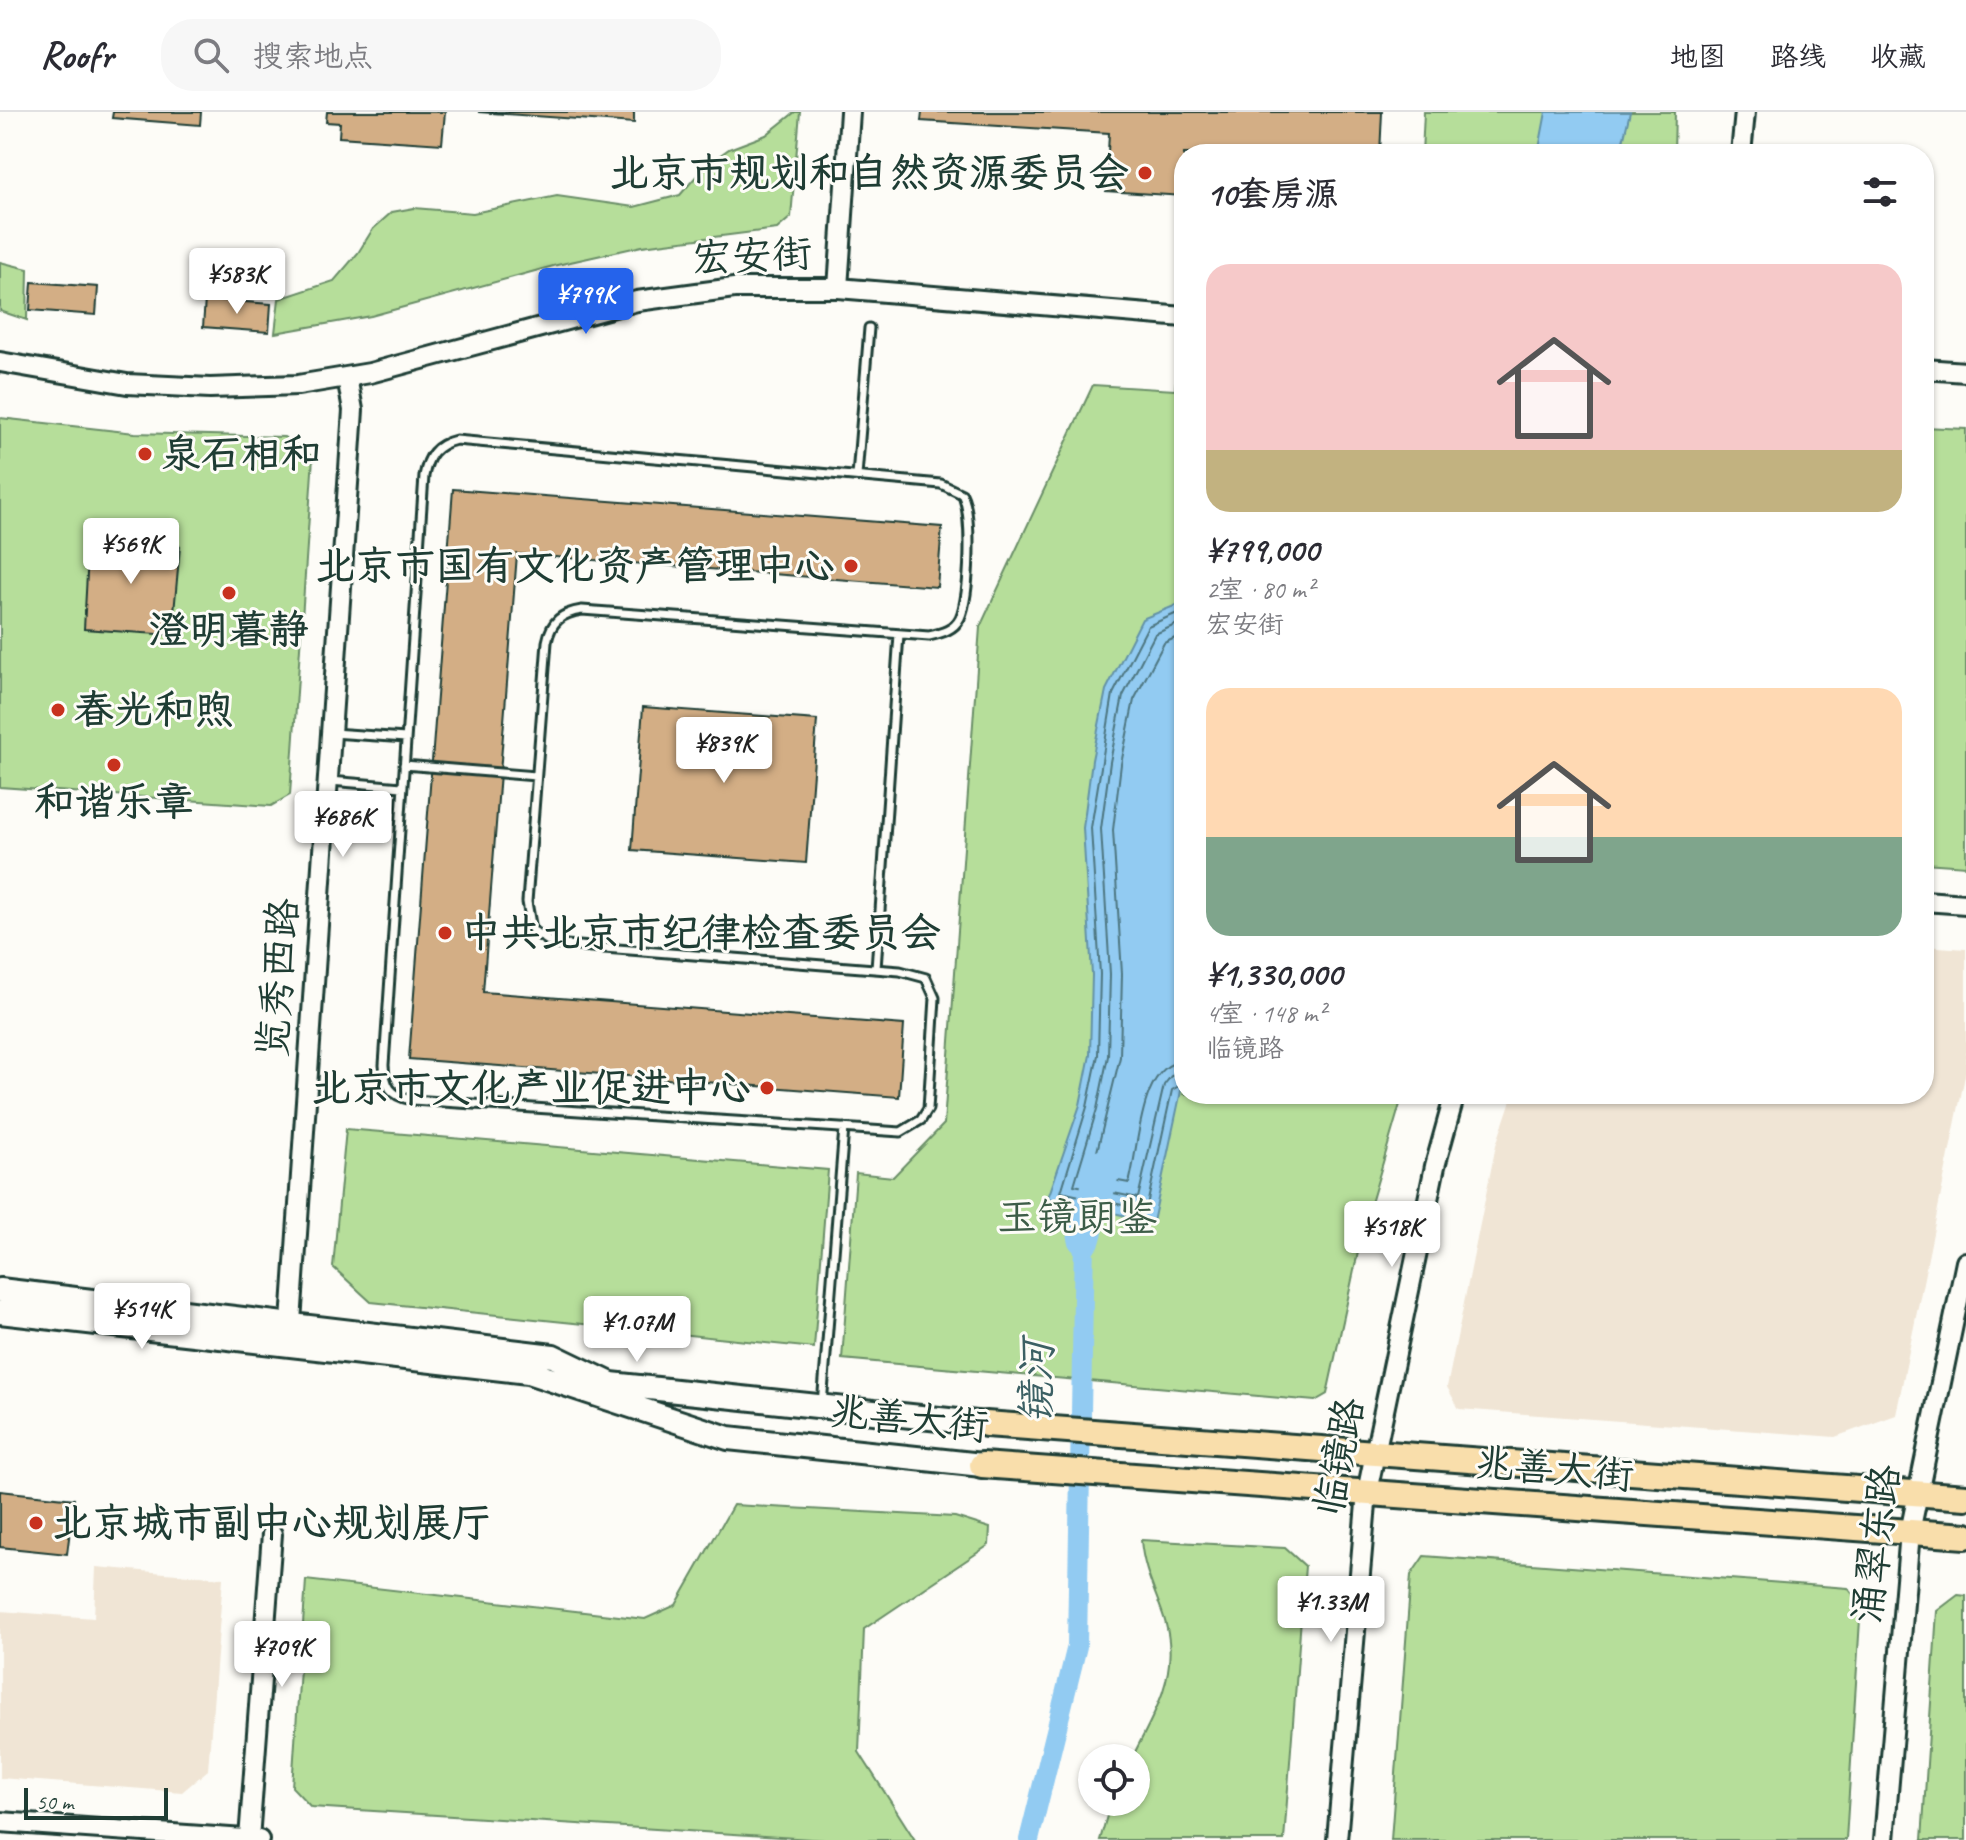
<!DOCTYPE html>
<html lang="zh">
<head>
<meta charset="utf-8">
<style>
  :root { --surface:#fff; --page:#f7f7f7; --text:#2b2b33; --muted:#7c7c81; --line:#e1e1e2; --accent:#2563eb }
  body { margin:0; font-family:Caveat,"LXGW WenKai TC",sans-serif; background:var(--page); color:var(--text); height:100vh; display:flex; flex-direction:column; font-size:30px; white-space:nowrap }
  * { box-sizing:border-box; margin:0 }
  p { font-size:26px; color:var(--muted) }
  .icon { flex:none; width:44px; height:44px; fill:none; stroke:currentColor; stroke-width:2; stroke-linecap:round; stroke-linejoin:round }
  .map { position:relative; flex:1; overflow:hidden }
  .side { position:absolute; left:1174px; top:32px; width:760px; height:960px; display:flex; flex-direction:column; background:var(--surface); border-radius:32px; box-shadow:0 2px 6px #0004 }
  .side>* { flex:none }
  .tools { position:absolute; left:1078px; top:1632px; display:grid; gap:16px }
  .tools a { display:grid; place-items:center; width:72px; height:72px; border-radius:50%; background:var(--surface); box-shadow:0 2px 6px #0004; font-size:40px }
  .scale { position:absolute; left:24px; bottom:20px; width:144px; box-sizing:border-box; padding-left:8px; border:4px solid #1f3d34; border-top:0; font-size:22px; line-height:28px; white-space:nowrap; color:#1f3d34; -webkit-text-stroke:6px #fdfcf7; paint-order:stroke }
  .price { position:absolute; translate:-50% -68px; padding:0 18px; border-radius:8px; background:#fff; color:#222; font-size:26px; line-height:52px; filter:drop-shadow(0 2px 4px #0008) }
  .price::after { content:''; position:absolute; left:50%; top:48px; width:24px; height:18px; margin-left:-12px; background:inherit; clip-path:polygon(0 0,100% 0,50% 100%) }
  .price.on { background:var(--accent); color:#fff }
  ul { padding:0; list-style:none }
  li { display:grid; align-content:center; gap:16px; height:424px; padding:0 32px }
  li span { display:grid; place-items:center; height:248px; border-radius:24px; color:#555 }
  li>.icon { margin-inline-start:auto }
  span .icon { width:144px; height:144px; fill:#fffc; stroke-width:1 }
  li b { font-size:34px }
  h2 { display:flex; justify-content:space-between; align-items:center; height:96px; padding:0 32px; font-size:34px }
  header { display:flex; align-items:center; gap:48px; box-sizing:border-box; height:112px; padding:0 40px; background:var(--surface); border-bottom:2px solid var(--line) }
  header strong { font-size:38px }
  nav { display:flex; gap:44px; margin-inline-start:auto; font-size:28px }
  .search { width:560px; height:72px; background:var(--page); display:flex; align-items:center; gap:20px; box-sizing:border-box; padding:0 28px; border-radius:32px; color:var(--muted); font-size:30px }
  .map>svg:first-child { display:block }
</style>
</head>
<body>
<header>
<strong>Roofr</strong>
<div class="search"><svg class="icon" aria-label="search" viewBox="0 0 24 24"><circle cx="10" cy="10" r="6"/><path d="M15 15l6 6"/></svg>搜索地点</div>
<nav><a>地图</a><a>路线</a><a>收藏</a></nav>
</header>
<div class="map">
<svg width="1966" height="1728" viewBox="0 0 1966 1728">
  <rect width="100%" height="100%" fill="#fdfcf7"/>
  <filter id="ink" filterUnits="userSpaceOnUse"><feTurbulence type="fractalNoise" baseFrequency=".0125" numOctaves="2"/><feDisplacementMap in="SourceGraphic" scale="16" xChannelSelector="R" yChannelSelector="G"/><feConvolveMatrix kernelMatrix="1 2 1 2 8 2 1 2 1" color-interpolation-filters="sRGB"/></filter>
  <g filter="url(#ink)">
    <path fill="#f0e5d5" d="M 1924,834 L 1966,837 L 1966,959 L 1896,1303 L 1835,1325 L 1459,1297 L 1447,1275 L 1496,1033 L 1513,982 L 1924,982 Z
      M 96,1455 L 223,1466 L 208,1658 L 182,1680 L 0,1666 L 0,1499 L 94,1506 Z"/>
    <path fill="#b6de9a" stroke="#6a8e67" stroke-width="2" d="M 795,0 L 800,0 L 791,105 L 777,117 L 642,134 L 557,153 L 371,204 L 275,221 L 279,187 L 334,169 L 358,141 L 373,117 L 392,100 L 414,96 L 473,101 L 557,84 L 634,95 L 680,83 L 705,54 L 729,37 L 766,23 Z
      M 1424,0 L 1675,0 L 1674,42 L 1422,42 Z
      M 0,150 L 28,157 L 27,208 L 0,199 Z
      M 1177,259 L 1184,259 L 1184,982 L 1403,982 L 1362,1122 L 1327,1282 L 1315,1289 L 842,1247 L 856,1061 L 893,1065 L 944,1012 L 980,515 L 1093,273 L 1175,278 Z
      M 0,306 L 135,321 L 284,325 L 313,345 L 290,683 L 271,694 L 0,675 Z
      M 1924,315 L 1966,317 L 1966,754 L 1924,751 Z
      M 346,1017 L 828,1058 L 814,1236 L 371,1190 L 333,1155 Z
      M 733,1393 L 955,1405 L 990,1416 L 989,1433 L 864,1517 L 859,1640 L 915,1728 L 826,1728 L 311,1695 L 292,1675 L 306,1468 L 645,1507 L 676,1493 Z
      M 1141,1428 L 1285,1436 L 1305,1454 L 1284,1728 L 1100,1728 L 1111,1690 L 1136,1690 L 1136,1646 L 1132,1646 C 1150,1609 1174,1572 1169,1529 C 1166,1496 1144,1468 1141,1428 Z
      M 1424,1444 L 1848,1476 L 1861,1492 L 1846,1728 L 1391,1728 L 1411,1463 Z
      M 1958,1483 L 1966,1484 L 1966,1728 L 1922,1728 L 1937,1499 Z"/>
    <path fill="#92cbf2" stroke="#6492a6" stroke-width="2" d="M 1546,0 L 1630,0 L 1620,42 L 1538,42 Z
      M 1184,490 L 1184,965 L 1153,1110 L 1048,1086 L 1080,993 L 1090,943 L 1092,863 L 1083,716 L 1092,648 L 1106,578 L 1142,507 Z"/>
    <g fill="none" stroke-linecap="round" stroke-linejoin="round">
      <path stroke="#4d7680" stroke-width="2" d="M 1184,498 L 1148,514 L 1113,582 L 1091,716 L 1100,862 L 1098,943 L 1087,995 L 1061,1080 L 1146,1098 L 1172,978 L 1184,971
        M 1184,509 L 1155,522 L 1123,584 L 1110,650 L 1101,717 L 1110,862 L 1108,944 L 1097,997 L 1074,1073 L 1138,1086 L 1164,973 L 1171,964 L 1184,961
        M 1184,522 L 1164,531 L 1134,588 L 1121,652 L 1113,718 L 1122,862 L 1120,945 L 1091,1064 L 1129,1071 C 1139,1037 1139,951 1184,949"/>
      <path stroke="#92cbf2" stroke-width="20" d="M 1029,1728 L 1077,1534 L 1084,1126"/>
      <path stroke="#92cbf2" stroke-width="34" d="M 1084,1126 L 1104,1054"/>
    </g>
    <path fill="#d3ae85" stroke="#1f3d34" stroke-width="2" d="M 113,0 L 201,0 L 200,13 L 112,6 Z
      M 327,0 L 445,0 L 442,32 L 339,25 L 340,11 L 326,10 Z
      M 478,0 L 634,0 L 634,11 Z
      M 922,0 L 1382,0 L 1380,42 L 1184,42 L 1184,84 L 1106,79 L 1109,21 L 921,9 Z
      M 32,170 L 98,175 L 96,203 L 30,198 Z
      M 205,187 L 271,192 L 269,220 L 203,215 Z
      M 453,377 L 942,415 L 937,475 L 517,442 L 483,880 L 904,913 L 899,985 L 409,947 Z
      M 89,425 L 180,434 L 172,523 L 84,517 Z
      M 643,595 L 817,608 L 806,751 L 632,738 Z
      M 0,1379 L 74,1387 L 67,1442 L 0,1435 Z"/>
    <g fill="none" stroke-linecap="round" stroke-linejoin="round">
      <g stroke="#1f3d34" stroke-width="13">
        <path id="service" d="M 456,328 L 941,372 L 962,382 C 973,403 970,484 960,506 C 954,518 942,521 929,524 L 582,498 C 562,501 551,509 547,530 L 527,790 L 532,818 L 553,832 L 900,859 L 926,866 L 935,886 L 928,997 L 921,1008 L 901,1020 L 412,988 C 390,984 385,974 384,953 L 424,364 C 428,344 435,333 456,328 Z
          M 857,364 L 869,216
          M 332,621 L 406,626
          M 404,653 L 536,664
          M 330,669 L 402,675
          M 876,857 L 899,522
          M 822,1293 L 844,1016"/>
      </g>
      <g stroke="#1f3d34" stroke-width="24">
        <path id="tertiary" d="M 1741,42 L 1745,0
          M 838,176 L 850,0
          M 0,250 L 127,272 L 210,276 L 298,273 L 370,261 L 637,189 L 734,176 L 838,176 L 1184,205
          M 1924,257 L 1966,260
          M 1924,789 L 1966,792
          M 290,1225 L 353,298 L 347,265
          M 0,1710 L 259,1728
          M 249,1727 L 272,1422
          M 1337,1728 L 1367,1380 L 1435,1054 L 1455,982
          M 1884,1728 L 1910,1420 L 1966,1150"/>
      </g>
      <g stroke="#1f3d34" stroke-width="28">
        <path id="secondary" d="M 0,1178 L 553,1244 L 611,1272 L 986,1312
          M 0,1200 L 528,1260 L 728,1326 L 982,1353"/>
      </g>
      <g stroke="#1f3d34" stroke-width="30">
        <path id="primary" d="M 986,1312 L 1966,1385
          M 982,1353 L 1966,1424"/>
      </g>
      <use href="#service" stroke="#fdfcf7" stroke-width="7"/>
      <use href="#tertiary" stroke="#fdfcf7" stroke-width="18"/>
      <use href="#secondary" stroke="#fdfcf7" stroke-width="22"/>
      <use href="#primary" stroke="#f9deab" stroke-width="24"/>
    </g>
  </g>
  <g fill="#c8321e" stroke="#fdfcf7" stroke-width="3">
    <circle cx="1145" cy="61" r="8"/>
    <circle cx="145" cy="342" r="8"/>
    <circle cx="851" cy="454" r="8"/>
    <circle cx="229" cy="481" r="8"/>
    <circle cx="58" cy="598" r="8"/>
    <circle cx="114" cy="653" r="8"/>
    <circle cx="445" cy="821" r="8"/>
    <circle cx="767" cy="976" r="8"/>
    <circle cx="36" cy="1411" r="8"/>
  </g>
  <g text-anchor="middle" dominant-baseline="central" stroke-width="6" stroke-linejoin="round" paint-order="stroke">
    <g font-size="40" font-weight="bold" fill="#1f3d34" stroke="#fdfcf7" text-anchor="start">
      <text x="1129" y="61" text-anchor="end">北京市规划和自然资源委员会</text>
      <text x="161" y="342">泉石相和</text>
      <text x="835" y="454" text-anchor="end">北京市国有文化资产管理中心</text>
      <text x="229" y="518" text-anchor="middle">澄明暮静</text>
      <text x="74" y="598">春光和煦</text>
      <text x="114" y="690" text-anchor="middle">和谐乐章</text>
      <text x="461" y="821">中共北京市纪律检查委员会</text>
      <text x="751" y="976" text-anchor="end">北京市文化产业促进中心</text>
      <text x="52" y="1411">北京城市副中心规划展厅</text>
    </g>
    <g font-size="40" fill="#1f3d34" stroke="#fdfcf7">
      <text transform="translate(752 144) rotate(-3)">宏安街</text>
      <text transform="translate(278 866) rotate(-86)">览秀西路</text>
      <text transform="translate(909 1307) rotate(6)">兆善大街</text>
      <text transform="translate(1339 1345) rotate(-79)">临镜路</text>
      <text transform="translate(1554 1357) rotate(5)">兆善大街</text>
      <text transform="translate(1876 1432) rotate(-83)">涌翠东路</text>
    </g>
    <g font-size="40" fill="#3d5d48" stroke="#fdfcf7">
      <text x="1077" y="1105">玉镜朗鉴</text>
    </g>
    <g font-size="42" font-style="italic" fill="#3c6064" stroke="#fdfcf7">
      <text transform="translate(1037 1270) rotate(-89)">镜河</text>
    </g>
  </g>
</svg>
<div class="tools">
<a><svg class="icon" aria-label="locate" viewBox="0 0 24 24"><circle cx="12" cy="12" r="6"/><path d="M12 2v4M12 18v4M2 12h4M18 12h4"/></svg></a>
</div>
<div class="scale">50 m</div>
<b class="price" style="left:237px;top:204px">¥583K</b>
<b class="price on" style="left:586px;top:224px">¥799K</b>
<b class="price" style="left:131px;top:474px">¥569K</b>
<b class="price" style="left:724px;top:673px">¥839K</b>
<b class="price" style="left:343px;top:747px">¥686K</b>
<b class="price" style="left:1392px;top:1157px">¥518K</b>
<b class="price" style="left:142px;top:1239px">¥514K</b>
<b class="price" style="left:637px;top:1252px">¥1.07M</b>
<b class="price" style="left:1331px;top:1532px">¥1.33M</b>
<b class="price" style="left:282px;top:1577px">¥709K</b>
<section class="side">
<h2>10套房源<svg class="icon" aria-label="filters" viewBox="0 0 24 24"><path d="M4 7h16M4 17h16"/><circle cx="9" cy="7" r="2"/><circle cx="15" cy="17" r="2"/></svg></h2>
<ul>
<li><span style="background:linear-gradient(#f6c9c9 75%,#c2b280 0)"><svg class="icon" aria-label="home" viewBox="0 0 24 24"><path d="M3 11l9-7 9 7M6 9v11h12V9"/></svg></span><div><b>¥799,000</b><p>2室 · 80 m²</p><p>宏安街</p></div></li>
<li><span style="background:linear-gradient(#ffd9b3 60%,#7fa58c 0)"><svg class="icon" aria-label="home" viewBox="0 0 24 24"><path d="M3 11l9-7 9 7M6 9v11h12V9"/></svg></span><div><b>¥1,330,000</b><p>4室 · 148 m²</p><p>临镜路</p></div></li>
</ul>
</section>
</div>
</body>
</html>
